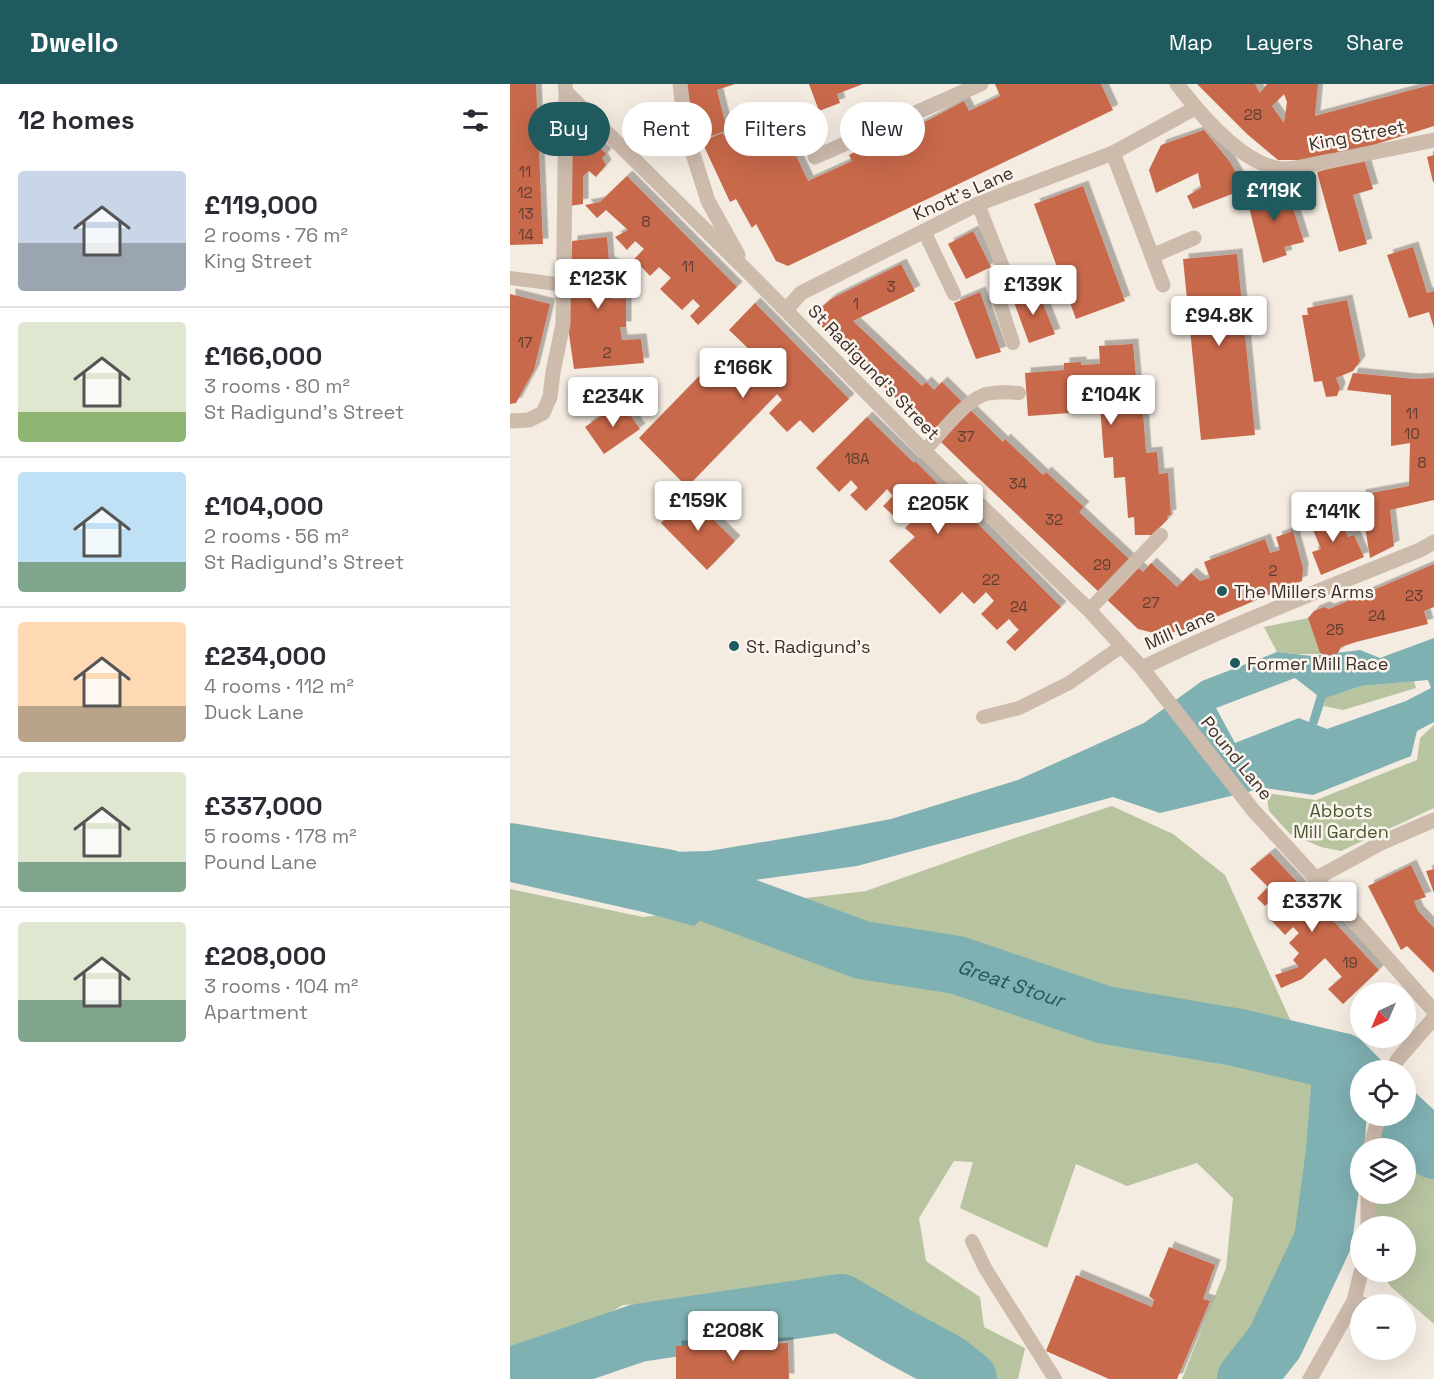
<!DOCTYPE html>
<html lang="en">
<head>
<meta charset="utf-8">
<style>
  :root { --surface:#fff; --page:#f7f7f7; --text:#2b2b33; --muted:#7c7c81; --line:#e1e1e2; --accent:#1f5a5e }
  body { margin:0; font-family:"Space Grotesk",sans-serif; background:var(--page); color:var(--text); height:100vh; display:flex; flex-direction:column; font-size:22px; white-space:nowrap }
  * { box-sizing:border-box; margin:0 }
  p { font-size:20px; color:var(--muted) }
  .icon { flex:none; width:33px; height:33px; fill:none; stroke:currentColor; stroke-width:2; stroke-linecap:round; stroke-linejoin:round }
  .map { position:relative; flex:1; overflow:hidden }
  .details { display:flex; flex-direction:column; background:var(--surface); width:510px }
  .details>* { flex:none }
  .banner { position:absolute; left:18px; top:18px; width:570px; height:54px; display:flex; gap:12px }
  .needle { width:39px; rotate:224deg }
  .controls { position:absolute; left:840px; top:898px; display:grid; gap:12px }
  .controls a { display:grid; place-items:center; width:66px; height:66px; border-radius:50%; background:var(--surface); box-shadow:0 6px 24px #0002; font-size:30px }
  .price { position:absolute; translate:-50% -51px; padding:0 14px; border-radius:6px; background:#fff; color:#222; font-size:20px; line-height:39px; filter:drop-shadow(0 2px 3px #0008) }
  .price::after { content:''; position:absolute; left:50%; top:36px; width:18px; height:14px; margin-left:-9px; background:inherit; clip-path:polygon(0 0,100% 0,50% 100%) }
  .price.current { background:var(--accent); color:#fff }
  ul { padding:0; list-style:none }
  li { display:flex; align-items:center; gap:18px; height:150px; padding:0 18px }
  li+li { border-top:2px solid var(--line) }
  li span { display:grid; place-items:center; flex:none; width:168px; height:120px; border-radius:6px; color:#555 }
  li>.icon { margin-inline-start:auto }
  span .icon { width:72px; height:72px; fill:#fffc; stroke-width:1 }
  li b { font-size:26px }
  h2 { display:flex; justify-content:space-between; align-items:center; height:72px; padding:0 18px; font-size:26px }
  .tag { padding:0 21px; border-radius:27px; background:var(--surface); box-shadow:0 6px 24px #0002; font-size:21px; line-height:54px }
  .tag.current { background:var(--accent); color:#fff }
  header { display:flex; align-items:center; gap:36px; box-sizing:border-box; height:84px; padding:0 30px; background:var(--accent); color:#fff }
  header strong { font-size:28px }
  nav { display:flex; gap:33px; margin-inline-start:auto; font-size:21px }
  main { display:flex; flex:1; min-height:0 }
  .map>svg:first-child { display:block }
</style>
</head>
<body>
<header>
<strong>Dwello</strong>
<nav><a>Map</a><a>Layers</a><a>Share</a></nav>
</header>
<main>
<section class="details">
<h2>12 homes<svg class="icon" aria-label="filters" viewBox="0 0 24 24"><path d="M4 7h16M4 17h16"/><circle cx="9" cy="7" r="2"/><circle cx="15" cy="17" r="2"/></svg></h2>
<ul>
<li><span style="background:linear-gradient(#c9d6e8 60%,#9aa5b1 0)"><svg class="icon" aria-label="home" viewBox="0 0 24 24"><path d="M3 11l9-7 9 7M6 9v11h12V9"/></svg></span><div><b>£119,000</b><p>2 rooms · 76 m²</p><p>King Street</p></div></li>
<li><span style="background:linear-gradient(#dfe7d0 75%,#8fb573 0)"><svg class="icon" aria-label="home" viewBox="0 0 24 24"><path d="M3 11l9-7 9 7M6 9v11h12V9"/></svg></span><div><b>£166,000</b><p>3 rooms · 80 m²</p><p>St Radigund's Street</p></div></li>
<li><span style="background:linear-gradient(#bfe0f5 75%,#7fa58c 0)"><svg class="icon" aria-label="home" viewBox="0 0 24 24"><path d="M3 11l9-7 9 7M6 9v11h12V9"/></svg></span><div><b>£104,000</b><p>2 rooms · 56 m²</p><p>St Radigund's Street</p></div></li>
<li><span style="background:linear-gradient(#ffd9b3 70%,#b9a48a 0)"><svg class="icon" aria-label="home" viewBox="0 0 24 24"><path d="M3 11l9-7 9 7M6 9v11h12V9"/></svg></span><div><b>£234,000</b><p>4 rooms · 112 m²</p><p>Duck Lane</p></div></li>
<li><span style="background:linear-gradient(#dfe7d0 75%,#7fa58c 0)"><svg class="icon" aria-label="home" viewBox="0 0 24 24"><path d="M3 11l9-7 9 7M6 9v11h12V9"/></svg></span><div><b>£337,000</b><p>5 rooms · 178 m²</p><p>Pound Lane</p></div></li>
<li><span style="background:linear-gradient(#dfe7d0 65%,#7fa58c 0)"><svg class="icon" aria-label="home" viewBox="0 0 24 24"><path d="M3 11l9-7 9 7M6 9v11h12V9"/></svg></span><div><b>£208,000</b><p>3 rooms · 104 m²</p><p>Apartment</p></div></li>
</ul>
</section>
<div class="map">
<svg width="924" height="1295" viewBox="0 0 924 1295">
  <defs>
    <filter id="shadow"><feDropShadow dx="5.5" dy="-5.5" stdDeviation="0" flood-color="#0004"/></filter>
  </defs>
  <rect width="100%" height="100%" fill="#f4ebe1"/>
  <path fill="#b8c4a0" d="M 798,534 L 811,570 L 785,570 L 767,568 L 754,543 Z
    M 904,597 L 906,604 L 833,626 L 814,622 L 816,614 L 851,602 Z
    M 924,641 L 924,724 L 831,767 L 811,763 L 780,750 L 759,727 L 756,709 L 806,716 L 907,676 L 910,654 Z
    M 602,722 L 663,750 L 715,791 L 787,951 L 813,1014 L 809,1113 L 792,1178 L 757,1253 L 722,1295 L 672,1295 L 716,1184 L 723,1114 L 687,1079 L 617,1102 L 566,1080 L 537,1164 L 450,1124 L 463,1078 L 444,1077 L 409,1134 L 416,1177 L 470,1213 L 474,1243 L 515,1264 L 508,1295 L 478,1295 L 422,1251 L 329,1206 L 205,1216 L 113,1221 L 0,1286 L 0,805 L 133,833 L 356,807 L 502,755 Z
    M 896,1025 L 924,1051 L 924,1240 L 881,1203 L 871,1188 L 896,1188 L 896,1143 L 863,1143 L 861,1110 L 896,1110 L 896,1065 L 862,1065 L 869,1032 L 896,1032 Z"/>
  <path fill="#7fb0b2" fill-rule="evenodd" d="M 924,554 L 924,638 L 907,647 L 901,672 L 803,711 L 754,704 L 650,729 L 603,713 L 347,782 L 231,798 L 184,842 L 133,828 L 0,798 L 0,745 L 16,749 L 121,769 L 199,767 L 307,749 L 381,735 L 508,696 L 634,639 L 692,597 L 767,568 L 802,572 L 850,566 L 870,574 ZM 785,594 L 807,611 L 799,638 L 789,634 L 725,659 L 706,624 ZM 918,596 L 921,604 L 896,617 L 817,645 L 807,641 L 816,614 L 851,602 Z"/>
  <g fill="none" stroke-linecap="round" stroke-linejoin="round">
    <g stroke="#7fb0b2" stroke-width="58">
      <path id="s1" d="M 0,768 L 156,794 L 177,801 L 352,866 L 447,881 L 595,931 L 725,953 L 832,978 L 850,996"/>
      <path d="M 888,1032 L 924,1066"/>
      <path d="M 0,1293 L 128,1249 L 331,1219 L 386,1251 L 436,1278 L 458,1295"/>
      <path d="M 736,1295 L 765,1258 L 813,1156 L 825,1067 L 832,978"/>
    </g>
  </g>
  <path fill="#c8694b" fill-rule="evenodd" filter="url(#shadow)" d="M 0,0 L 26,0 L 33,160 L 0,161 Z
    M 175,0 L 225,0 L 207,6 L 217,46 L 191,56 L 178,20 Z
    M 299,0 L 353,0 L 327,10 L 330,19 L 309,27 Z
    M 485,0 L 591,0 L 603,26 L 278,182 L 266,177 L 246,140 L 242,144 L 226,115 L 220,118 L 192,58 L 212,49 L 216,53 L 238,41 L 242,48 L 254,41 L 264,56 L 276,50 L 298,97 L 342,77 L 339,71 L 395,42 L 398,47 L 454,17 L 459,27 L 490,12 Z
    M 687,0 L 745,0 L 750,9 L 757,0 L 808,0 L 805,32 L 924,0 L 924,42 L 854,64 L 792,76 L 768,76 L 737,50 ZM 774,10 L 777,18 L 774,39 L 762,22 Z
    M 74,46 L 96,70 L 92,74 L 96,81 L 86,93 L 79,87 L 73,92 L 73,120 L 59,122 L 57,47 Z
    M 694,46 L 720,78 L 735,105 L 683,125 L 677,112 L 691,104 L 688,89 L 646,109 L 639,86 L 651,61 Z
    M 924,71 L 924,98 L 923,98 L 917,73 Z
    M 854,75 L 863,105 L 843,111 L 857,160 L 829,168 L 807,88 Z
    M 117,92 L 227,203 L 188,241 L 180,232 L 190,222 L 183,215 L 172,226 L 150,205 L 161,194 L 149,183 L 140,192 L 124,175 L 134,165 L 125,157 L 117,166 L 105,153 L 118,146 L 96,126 L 87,134 L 75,121 L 90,118 Z
    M 775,99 L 794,158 L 774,163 L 777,171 L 753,179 L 736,111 Z
    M 573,102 L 615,217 L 566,235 L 524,120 Z
    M 463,147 L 481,183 L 456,195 L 438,160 Z
    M 97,153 L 99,178 L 110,183 L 116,192 L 115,203 L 102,204 L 103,215 L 116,214 L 116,243 L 110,243 L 112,256 L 131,255 L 134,279 L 64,285 L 59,250 L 62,157 Z
    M 903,163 L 917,209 L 924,207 L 924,244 L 919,228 L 899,234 L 877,171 Z
    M 727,170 L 745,351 L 691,356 L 673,175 Z
    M 391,180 L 405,207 L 343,237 L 412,302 L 416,298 L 424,306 L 432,298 L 493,358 L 495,355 L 533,391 L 536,388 L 574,423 L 569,428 L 633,488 L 641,479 L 667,503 L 681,489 L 690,497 L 700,494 L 694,478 L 755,455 L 760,469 L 770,466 L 766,453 L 783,447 L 793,484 L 792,497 L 680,544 L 652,551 L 628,545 L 463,389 L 306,237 L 305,229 L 321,215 Z
    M 527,204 L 545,250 L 519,259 L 502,213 Z
    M 470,208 L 491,268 L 466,275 L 444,219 Z
    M 0,210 L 40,220 L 24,286 L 6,319 L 0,320 Z
    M 837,216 L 850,277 L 843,287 L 826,294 L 830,304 L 827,312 L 816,313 L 812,297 L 804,298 L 792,231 L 798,231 L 797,224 Z
    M 245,219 L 339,315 L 303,349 L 290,336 L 277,348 L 259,329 L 272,316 L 267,310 L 177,403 L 129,354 L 198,283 L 214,297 L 243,269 L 219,246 Z
    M 623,260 L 629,328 L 633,328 L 636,369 L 647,368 L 649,390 L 658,389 L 661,431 L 657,432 L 658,435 L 642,451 L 625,451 L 624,433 L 618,434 L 615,393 L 604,394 L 603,373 L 594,374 L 590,322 L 595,321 L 594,316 L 559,319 L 560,329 L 518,332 L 515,289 L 554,286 L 554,279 L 571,278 L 571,281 L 590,280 L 589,262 Z
    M 843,289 L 904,295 L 924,294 L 924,416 L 880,426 L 884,462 L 860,474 L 850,411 L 899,402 L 900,359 L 881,362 L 881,311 L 837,306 Z
    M 111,318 L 130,345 L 94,370 L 75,343 Z
    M 357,333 L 404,379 L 405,377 L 551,523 L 505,567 L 496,558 L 509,546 L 503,540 L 499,535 L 487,546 L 471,530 L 484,517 L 476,508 L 464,520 L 452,508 L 430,530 L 379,477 L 405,453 L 395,444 L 407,432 L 401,427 L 390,438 L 373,422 L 383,412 L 377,405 L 356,427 L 340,411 L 348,404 L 341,396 L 329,408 L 306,384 Z
    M 179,411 L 225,457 L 197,486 L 151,439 Z
    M 821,425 L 827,439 L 831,437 L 838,453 L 844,451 L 854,473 L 811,491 L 802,468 L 811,465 L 798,434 Z
    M 924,480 L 924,523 L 914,527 L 918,540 L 846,558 L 831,563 L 828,569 L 817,572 L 810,569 L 798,534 L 804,527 L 814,523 L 819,525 Z
    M 760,769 L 869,886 L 833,920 L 818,905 L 832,893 L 815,874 L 792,895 L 771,904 L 765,891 L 789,883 L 783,876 L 789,869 L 779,859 L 789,849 L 783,843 L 775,851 L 759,834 L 769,824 L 761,816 L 755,822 L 747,814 L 758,803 L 740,785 Z
    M 901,781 L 916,813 L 904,817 L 908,827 L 924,844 L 924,889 L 897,862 L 891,866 L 858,802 Z
    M 924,785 L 924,809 L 916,787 Z
    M 659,1163 L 705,1181 L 693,1215 L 700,1217 L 667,1295 L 599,1295 L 536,1267 L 566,1191 L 642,1223 L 644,1216 L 639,1212 Z
    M 278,1259 L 279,1295 L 166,1295 L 166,1262 Z"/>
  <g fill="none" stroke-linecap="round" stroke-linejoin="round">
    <path stroke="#cdbbac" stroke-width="14" d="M 468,120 L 499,199 L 488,213 L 503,259
      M 414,147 L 444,210
      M 0,194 L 54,201
      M 414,367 C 429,352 456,315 476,310 C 486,308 498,308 509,309
      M 579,526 L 651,451
      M 473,633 L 509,624 L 559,599 L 612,562
      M 462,1157 L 475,1184 L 545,1295
      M 844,1217 L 856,1221"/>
    <path stroke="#cdbbac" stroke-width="15" d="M 55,0 L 56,8 L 243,193 L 414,367 L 579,526 L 632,584 L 743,726 L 832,823 L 924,927
      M 170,0 L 176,48 L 198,117 L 228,171
      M 667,0 C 690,30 731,80 771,85 C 784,86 807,79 821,77 C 855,70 890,63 924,56
      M 603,69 L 653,201
      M 305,73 L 471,0
      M 642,172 L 684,154
      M 276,226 L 291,209 L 468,120 L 603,69 L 685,24
      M 0,337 L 19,336 L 33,329 L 40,313 L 43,288 L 53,240 L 56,8
      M 632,584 C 722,540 817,504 910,466 L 924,458
      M 805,795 L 873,758 L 924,736
      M 881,987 L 888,975 L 924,934
      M 860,1065 L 869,1032
      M 858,1110 L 858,1143
      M 800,1295 L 844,1217 L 851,1188"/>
  </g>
  <g fill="#1f5a5e" stroke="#fbf5ee" stroke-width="2">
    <circle cx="712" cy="507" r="6"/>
    <circle cx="224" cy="562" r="6"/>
    <circle cx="725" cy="579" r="6"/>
  </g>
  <g text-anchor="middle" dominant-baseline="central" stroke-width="5" stroke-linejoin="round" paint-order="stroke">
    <g font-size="15" fill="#5e3e33">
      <text x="743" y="30">28</text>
      <text x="15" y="87">11</text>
      <text x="15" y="108">12</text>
      <text x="16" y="129">13</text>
      <text x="136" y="137">8</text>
      <text x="16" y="150">14</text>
      <text x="178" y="182">11</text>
      <text x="381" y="202">3</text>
      <text x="346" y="219">1</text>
      <text x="15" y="258">17</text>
      <text x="97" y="268">2</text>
      <text x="902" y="329">11</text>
      <text x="902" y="349">10</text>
      <text x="456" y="352">37</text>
      <text x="347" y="374">18A</text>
      <text x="912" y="378">8</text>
      <text x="508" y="399">34</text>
      <text x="544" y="435">32</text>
      <text x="592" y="480">29</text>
      <text x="763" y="486">2</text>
      <text x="481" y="495">22</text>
      <text x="904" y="511">23</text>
      <text x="641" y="518">27</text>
      <text x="509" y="522">24</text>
      <text x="867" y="531">24</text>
      <text x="825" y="545">25</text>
      <text x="840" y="878">19</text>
    </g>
    <g font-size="18" fill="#3b302b" stroke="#fbf5ee">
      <text transform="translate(847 51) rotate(-11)">King Street</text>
      <text transform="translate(453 109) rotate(-24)">Knott's Lane</text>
      <text transform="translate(364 288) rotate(46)">St Radigund's Street</text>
      <text transform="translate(670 545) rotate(-24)">Mill Lane</text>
      <text transform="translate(727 674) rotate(51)">Pound Lane</text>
    </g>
    <g font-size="18" fill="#3b302b" stroke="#fbf5ee" text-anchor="start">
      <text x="724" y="507">The Millers Arms</text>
      <text x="236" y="562">St. Radigund's</text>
      <text x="737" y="579">Former Mill Race</text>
    </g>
    <g font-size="18" fill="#4a5a2e" stroke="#fbf5ee">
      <text x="831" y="726">Abbots<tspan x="831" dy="21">Mill Garden</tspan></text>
    </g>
    <g font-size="20" font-style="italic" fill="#1f5a5e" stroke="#fbf5ee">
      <text stroke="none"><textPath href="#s1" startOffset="520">Great Stour</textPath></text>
    </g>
  </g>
</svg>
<div class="controls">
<a><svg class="needle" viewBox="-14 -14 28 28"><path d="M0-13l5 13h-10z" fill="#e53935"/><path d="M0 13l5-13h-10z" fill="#7c7c81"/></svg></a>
<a><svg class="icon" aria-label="locate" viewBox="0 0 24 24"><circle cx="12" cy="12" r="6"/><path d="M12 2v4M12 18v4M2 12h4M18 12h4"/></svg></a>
<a><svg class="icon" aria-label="layers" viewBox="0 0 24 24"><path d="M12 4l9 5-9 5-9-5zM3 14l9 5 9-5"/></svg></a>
<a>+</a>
<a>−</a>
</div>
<b class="price current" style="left:764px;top:138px">£119K</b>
<b class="price" style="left:88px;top:226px">£123K</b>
<b class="price" style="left:523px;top:232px">£139K</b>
<b class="price" style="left:709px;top:263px">£94.8K</b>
<b class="price" style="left:233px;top:315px">£166K</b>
<b class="price" style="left:601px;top:342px">£104K</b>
<b class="price" style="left:103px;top:344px">£234K</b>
<b class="price" style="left:188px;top:448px">£159K</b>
<b class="price" style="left:428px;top:451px">£205K</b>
<b class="price" style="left:823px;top:459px">£141K</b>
<b class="price" style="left:802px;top:849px">£337K</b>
<b class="price" style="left:223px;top:1278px">£208K</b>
<div class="banner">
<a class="tag current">Buy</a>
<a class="tag">Rent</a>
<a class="tag">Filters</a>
<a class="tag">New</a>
</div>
</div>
</main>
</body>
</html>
